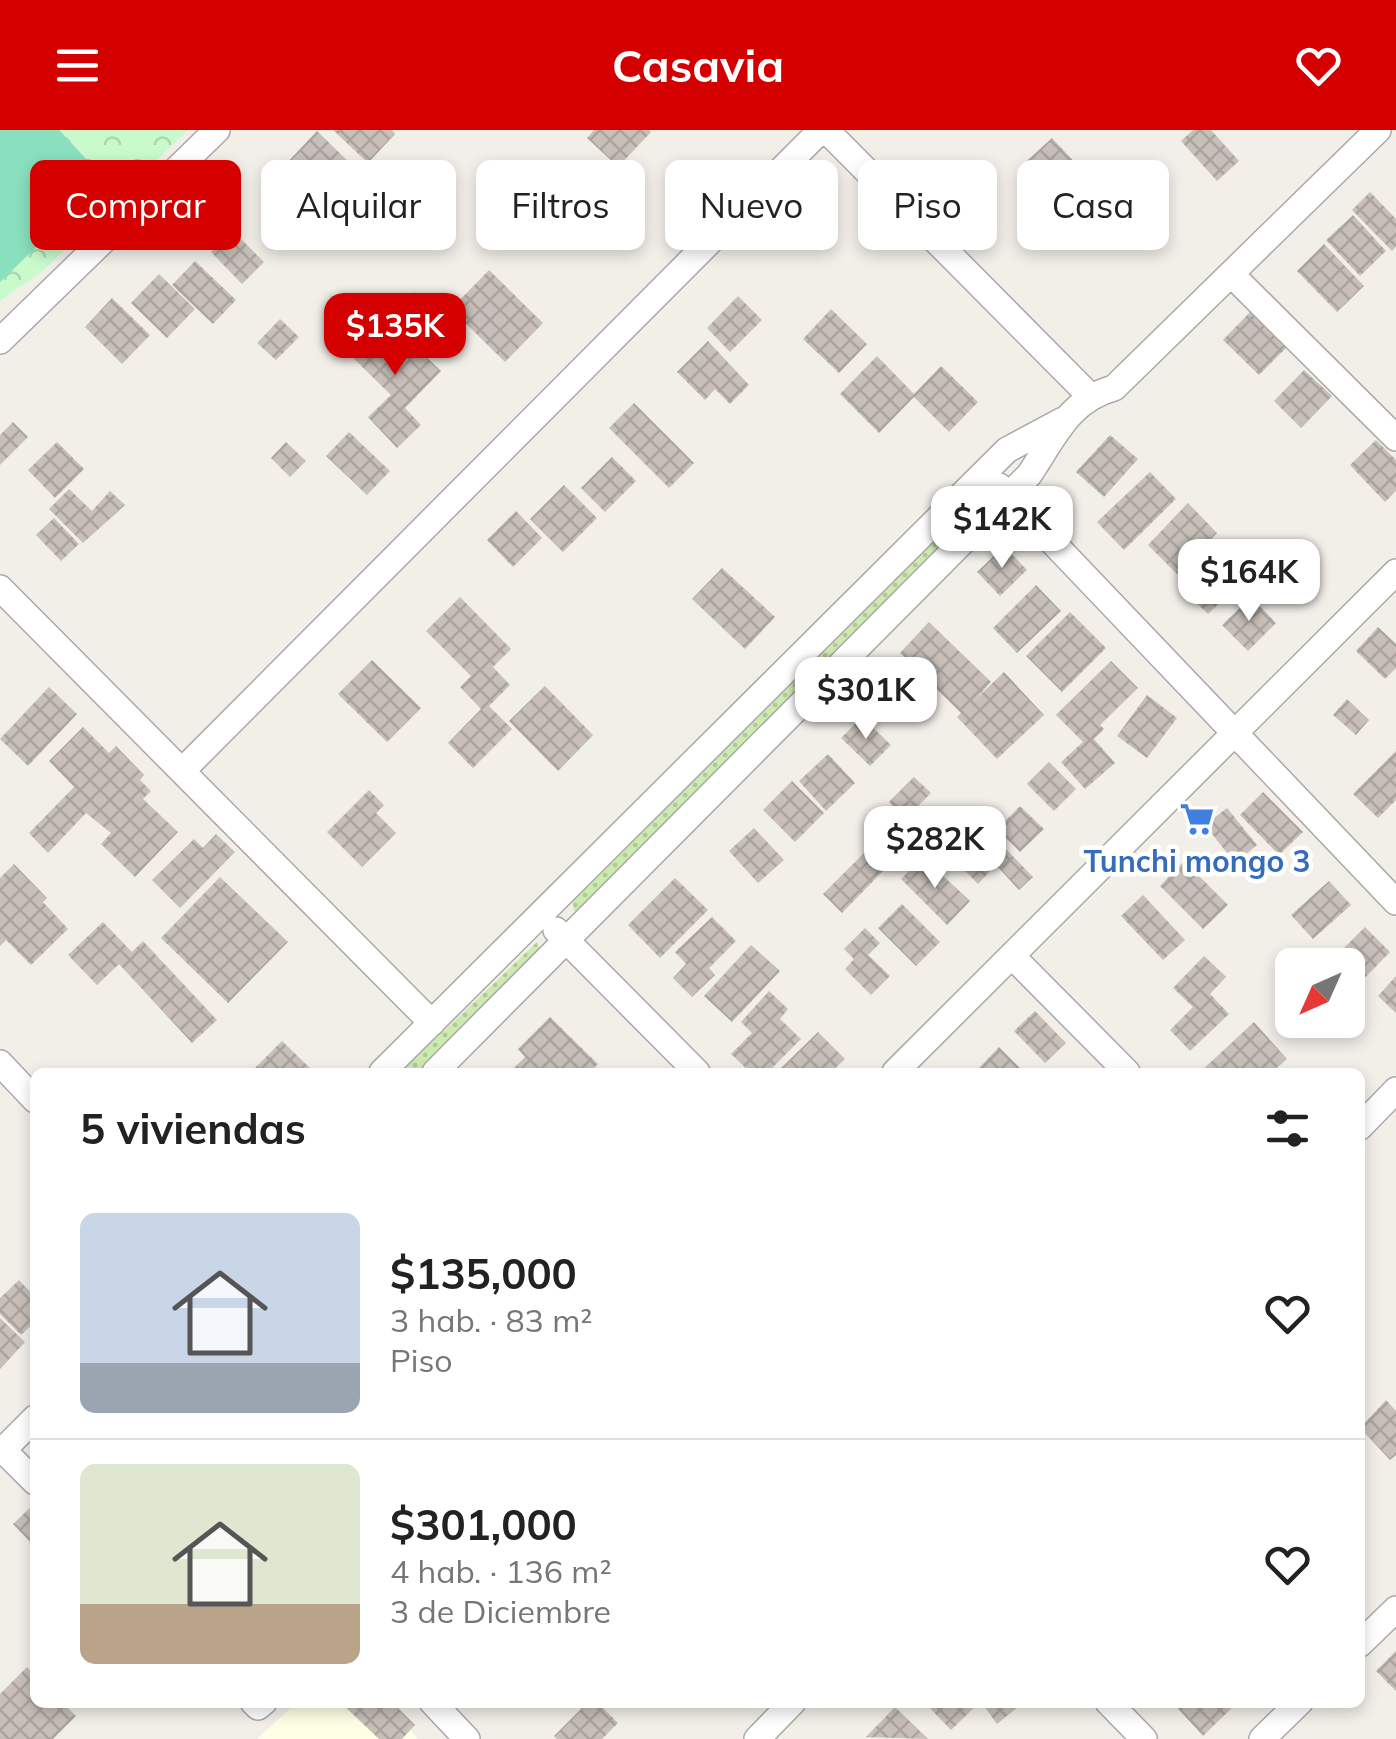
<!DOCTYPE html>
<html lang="es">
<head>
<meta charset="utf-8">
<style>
  :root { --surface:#fff; --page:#f6f6f6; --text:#222; --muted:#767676; --line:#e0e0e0; --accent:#d40000 }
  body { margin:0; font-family:Mulish,sans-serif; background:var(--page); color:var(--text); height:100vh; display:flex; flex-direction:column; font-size:38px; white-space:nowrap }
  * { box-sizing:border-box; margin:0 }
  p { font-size:32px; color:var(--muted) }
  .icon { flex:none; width:55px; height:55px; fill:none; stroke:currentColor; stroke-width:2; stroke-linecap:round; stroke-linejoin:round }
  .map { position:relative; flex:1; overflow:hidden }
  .side { position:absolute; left:30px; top:938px; width:1335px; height:640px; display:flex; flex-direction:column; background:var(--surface); border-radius:15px; box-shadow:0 5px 15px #0003 }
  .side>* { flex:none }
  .guide { position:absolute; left:30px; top:30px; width:1338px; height:90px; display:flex; gap:20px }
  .needle { width:65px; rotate:225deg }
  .fabs { position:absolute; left:1275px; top:818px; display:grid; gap:20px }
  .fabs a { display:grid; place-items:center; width:90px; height:90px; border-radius:15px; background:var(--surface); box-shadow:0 5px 15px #0003; font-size:50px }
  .price { position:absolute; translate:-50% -85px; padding:0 22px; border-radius:20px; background:#fff; color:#222; font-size:32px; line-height:65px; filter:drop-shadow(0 2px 5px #0008) }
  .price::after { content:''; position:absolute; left:50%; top:60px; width:30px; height:22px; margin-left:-15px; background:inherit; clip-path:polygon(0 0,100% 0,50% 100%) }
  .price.selected { background:var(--accent); color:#fff }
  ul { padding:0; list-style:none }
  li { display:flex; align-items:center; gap:30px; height:250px; padding:0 50px }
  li+li { border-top:2px solid var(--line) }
  li span { display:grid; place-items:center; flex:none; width:280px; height:200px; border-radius:15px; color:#555 }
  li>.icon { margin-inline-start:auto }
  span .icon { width:120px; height:120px; fill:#fffc; stroke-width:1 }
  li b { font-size:42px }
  h2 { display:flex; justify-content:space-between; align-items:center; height:120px; padding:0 50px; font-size:42px }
  .chip { padding:0 35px; border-radius:15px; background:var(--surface); box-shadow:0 5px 15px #0003; font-size:35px; line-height:90px }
  .chip.selected { background:var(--accent); color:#fff }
  header { display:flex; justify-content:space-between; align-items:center; height:130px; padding:0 50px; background:var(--accent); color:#fff; font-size:45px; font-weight:700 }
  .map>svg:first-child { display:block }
</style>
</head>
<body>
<header><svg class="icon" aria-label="menu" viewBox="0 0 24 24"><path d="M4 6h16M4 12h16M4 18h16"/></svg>Casavia<svg class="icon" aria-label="heart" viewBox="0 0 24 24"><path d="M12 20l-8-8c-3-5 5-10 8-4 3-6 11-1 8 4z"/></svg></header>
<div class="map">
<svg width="1396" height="1609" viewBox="0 0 1396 1609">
  <defs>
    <pattern id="grass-dots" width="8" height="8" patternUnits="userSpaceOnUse" patternTransform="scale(2.5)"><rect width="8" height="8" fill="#cdebb0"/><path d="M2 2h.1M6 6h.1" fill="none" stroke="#b0c997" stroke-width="1.8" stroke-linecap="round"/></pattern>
    <pattern id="park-crowns" width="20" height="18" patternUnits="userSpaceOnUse" patternTransform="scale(2.5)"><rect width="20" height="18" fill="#c8facc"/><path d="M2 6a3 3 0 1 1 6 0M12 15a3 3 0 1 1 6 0" fill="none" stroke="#acd6af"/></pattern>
    <pattern id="building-cross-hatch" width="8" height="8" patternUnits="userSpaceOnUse" patternTransform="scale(2.5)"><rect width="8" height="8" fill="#c7bfb8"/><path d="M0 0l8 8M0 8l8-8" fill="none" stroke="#aba49e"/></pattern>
  </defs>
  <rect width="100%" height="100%" fill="#f2efe9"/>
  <path fill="#ffffe5" d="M 297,1572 L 385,1573 L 418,1609 L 257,1609 Z"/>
  <path fill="url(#grass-dots)" d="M 979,365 L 987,370 L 575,783 L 572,771 Z
    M 537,812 L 541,823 L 422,942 L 401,942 Z"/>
  <path fill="url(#park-crowns)" d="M 0,0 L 188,0 L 44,140 L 0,171 Z"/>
  <path fill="#88e0be" d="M 0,0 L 59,0 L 106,50 L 0,152 Z"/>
  <path fill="url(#building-cross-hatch)" d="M 333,0 L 392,0 L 395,4 L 368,33 Z
    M 594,0 L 649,0 L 651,2 L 618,37 L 587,8 Z
    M 1193,0 L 1211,0 L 1239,31 L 1217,51 L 1181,11 Z
    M 317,1 L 353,36 L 320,71 L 283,37 Z
    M 1052,8 L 1081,39 L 1048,69 L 1019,38 Z
    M 1095,37 L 1137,79 L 1106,110 L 1064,69 Z
    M 1370,62 L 1396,89 L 1396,116 L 1392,121 L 1352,80 Z
    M 1353,85 L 1386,121 L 1360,146 L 1326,110 Z
    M 232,100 L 264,132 L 242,154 L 211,122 Z
    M 1324,114 L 1364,156 L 1337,182 L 1297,141 Z
    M 195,131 L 236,170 L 213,194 L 172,155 Z
    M 489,140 L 543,193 L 505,232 L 451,179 Z
    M 159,144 L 195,179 L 167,208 L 131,173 Z
    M 414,162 L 443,190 L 427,206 L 398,178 Z
    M 738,166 L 762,190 L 730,222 L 707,198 Z
    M 112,168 L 150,205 L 122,234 L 85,197 Z
    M 831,179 L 867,214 L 839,243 L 803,209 Z
    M 1250,182 L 1286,218 L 1259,245 L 1223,210 Z
    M 385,187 L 441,241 L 405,278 L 421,295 L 397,318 L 368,287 L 391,265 L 349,224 Z
    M 280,189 L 299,207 L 276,230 L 257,213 Z
    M 708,211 L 749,255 L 730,274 L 715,259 L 705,270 L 677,242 Z
    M 877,226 L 914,264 L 941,236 L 978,272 L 949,302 L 914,267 L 879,303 L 840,264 Z
    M 1304,240 L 1332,266 L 1301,298 L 1274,271 Z
    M 634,273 L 694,333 L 669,358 L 609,298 Z
    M 13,292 L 28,307 L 0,335 L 0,305 Z
    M 349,302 L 390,341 L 367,365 L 326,326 Z
    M 1110,305 L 1138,329 L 1104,367 L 1076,342 Z
    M 1376,310 L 1396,330 L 1396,361 L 1385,372 L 1350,335 Z
    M 57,312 L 84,339 L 55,368 L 28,340 Z
    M 286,312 L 306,331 L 290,347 L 271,328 Z
    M 612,327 L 636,351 L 605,382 L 581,358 Z
    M 1150,342 L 1176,369 L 1124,420 L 1097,392 Z
    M 564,355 L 597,388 L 563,422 L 530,389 Z
    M 69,359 L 92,381 L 110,361 L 125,375 L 83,413 L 49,379 Z
    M 1188,373 L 1217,403 L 1177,444 L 1148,415 Z
    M 516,381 L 542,408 L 513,437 L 487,410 Z
    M 54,388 L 79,414 L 61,431 L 36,405 Z
    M 1004,416 L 1027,440 L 1000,466 L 977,442 Z
    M 1204,435 L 1231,462 L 1208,484 L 1181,458 Z
    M 722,438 L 775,487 L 745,519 L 692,469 Z
    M 1036,455 L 1061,481 L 1017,523 L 993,498 Z
    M 460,467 L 511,519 L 493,537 L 510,555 L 489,576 L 512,599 L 473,638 L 448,613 L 481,579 L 460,557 L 471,546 L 426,501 Z
    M 1251,467 L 1276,493 L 1248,521 L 1222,495 Z
    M 1070,482 L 1106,518 L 1062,562 L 1026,526 Z
    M 929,492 L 991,552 L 975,570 L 1004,542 L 1044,585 L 997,629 L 957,587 L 961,583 L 900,523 Z
    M 1378,497 L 1396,514 L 1396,538 L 1385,549 L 1356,521 Z
    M 372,530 L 421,578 L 387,612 L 338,564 Z
    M 1111,531 L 1138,558 L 1100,595 L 1104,599 L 1094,609 L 1115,633 L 1085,659 L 1061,632 L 1083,612 L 1056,585 Z
    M 897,544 L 919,566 L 895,590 L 873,568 Z
    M 545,556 L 593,605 L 558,641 L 509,591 Z
    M 49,557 L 77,584 L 28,636 L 0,609 Z
    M 1147,565 L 1177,588 L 1147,628 L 1117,606 Z
    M 1347,569 L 1369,590 L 1356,605 L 1333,585 Z
    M 862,587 L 891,615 L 870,636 L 841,608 Z
    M 83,597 L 109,623 L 116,616 L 144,645 L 140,650 L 151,661 L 143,669 L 178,702 L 135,747 L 101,714 L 111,703 L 86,683 L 48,723 L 29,703 L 74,657 L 49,631 Z
    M 1396,621 L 1396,670 L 1378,688 L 1353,664 Z
    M 828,624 L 855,653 L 826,681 L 799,651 Z
    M 1049,632 L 1076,659 L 1054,681 L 1027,654 Z
    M 914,647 L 931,663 L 905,689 L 889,672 Z
    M 792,651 L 824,683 L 795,712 L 763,680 Z
    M 369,660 L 384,675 L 376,683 L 396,703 L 362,737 L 327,702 Z
    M 1263,662 L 1303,702 L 1279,725 L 1240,685 Z
    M 1020,676 L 1044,699 L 1020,722 L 997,699 Z
    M 1227,678 L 1257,715 L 1235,733 L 1205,695 Z
    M 973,685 L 1033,747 L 1019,760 L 996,735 L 978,754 L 942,717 Z
    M 754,698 L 784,730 L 758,753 L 729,721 Z
    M 216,704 L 235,722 L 180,778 L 152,750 L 194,709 L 203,718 Z
    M 865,722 L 884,740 L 842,783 L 823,764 Z
    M 923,727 L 970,771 L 947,795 L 901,749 Z
    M 1184,731 L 1228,775 L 1203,799 L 1160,756 Z
    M 14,734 L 47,768 L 43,772 L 68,799 L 31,835 L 6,810 L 0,816 L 0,748 Z
    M 220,747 L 288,812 L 228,873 L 161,808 Z
    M 675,748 L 708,780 L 660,828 L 628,795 Z
    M 1329,751 L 1351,775 L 1313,809 L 1291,785 Z
    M 1143,765 L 1185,810 L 1163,830 L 1121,786 Z
    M 902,774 L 940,812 L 916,836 L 878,798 Z
    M 712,787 L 736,811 L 709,838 L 715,845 L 692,867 L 673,848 L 686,834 L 675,822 Z
    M 103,792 L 132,822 L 143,811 L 217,890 L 192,913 L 119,834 L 97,855 L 68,825 Z
    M 1365,797 L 1390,822 L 1348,865 L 1348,835 L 1327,835 Z
    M 865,798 L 880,813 L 868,825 L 890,846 L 871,865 L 845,839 L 854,829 L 844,819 Z
    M 751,815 L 780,841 L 732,892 L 704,866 Z
    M 1204,826 L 1226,847 L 1210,864 L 1229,884 L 1190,921 L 1170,900 L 1193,877 L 1173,858 Z
    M 1396,846 L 1396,883 L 1378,866 Z
    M 769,861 L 788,879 L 780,889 L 801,909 L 768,942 L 750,942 L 731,924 L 752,903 L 741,892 Z
    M 1035,881 L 1066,913 L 1045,933 L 1014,901 Z
    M 550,887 L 598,934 L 590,942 L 510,942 L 525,927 L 518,919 Z
    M 1254,892 L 1287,929 L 1272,942 L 1200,942 Z
    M 818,902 L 845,929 L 831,942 L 777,942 Z
    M 282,911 L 314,942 L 251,942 Z
    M 999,917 L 1024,942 L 982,942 L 978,939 Z
    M 19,1150 L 35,1167 L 35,1192 L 21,1205 L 0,1184 L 0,1168 Z
    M 0,1188 L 25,1212 L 0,1239 Z
    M 1386,1270 L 1396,1281 L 1396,1325 L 1390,1330 L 1360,1298 Z
    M 35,1373 L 35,1417 L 13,1394 Z
    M 1396,1521 L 1396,1561 L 1376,1541 Z
    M 27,1537 L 35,1545 L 35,1572 L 62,1572 L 76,1586 L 53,1609 L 0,1609 L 0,1564 Z
    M 340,1572 L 392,1572 L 415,1595 L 402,1609 L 379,1609 Z
    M 588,1572 L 597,1572 L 618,1593 L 602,1609 L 557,1609 L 554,1606 Z
    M 924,1572 L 980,1572 L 951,1600 Z
    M 981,1572 L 1015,1572 L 1018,1577 L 997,1594 Z
    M 1172,1572 L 1238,1572 L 1203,1606 Z
    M 895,1577 L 928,1609 L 866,1607 Z"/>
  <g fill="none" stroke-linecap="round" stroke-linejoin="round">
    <g stroke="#a9a9a9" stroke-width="28">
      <path id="minor" d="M 826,0 L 1089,265
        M 1232,145 L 1396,308
        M 0,211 L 217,0
        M 999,356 L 1396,772
        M 0,458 L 432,893
        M 182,641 L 821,0
        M 556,800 L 697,942
        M 1012,826 L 1127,942
        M 0,933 L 35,970
        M 382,942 L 1007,320 L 1063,290
        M 435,942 L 1029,345 C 1054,308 1069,270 1114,258 L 1378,0
        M 895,942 L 1396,442
        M 1360,997 L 1396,960
        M 3,1320 L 35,1352
        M 0,1323 L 35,1288
        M 1360,1514 L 1396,1479
        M 253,1572 L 258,1577 L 264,1572
        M 432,1572 L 467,1609
        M 1108,1572 L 1144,1609
        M 757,1609 L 793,1572
        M 1262,1609 L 1300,1572"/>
    </g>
    <use href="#minor" stroke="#fff" stroke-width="25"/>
  </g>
  <defs>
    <g id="supermarket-bare" transform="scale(2.7)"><path d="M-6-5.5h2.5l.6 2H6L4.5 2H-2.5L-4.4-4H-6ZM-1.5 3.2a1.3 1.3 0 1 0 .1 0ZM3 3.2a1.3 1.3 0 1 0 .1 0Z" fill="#3f7fe0" stroke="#fff" stroke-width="2.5" paint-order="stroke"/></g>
  </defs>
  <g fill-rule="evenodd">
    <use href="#supermarket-bare" x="1197" y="689"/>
  </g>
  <g text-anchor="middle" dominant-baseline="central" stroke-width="9" stroke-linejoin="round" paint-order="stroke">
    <g font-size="30" font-weight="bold" fill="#366cbe" stroke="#fff">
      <text x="1197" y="731">Tunchi mongo 3</text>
    </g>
  </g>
</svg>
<div class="fabs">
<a><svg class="needle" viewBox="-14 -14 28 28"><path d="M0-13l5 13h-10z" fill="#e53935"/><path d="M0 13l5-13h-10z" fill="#767676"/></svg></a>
</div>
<b class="price selected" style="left:395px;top:248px">$135K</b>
<b class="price" style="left:1002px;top:441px">$142K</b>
<b class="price" style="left:1249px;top:494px">$164K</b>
<b class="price" style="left:866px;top:612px">$301K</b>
<b class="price" style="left:935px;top:761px">$282K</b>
<div class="guide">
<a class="chip selected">Comprar</a>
<a class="chip">Alquilar</a>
<a class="chip">Filtros</a>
<a class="chip">Nuevo</a>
<a class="chip">Piso</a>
<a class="chip">Casa</a>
</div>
<section class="side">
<h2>5 viviendas<svg class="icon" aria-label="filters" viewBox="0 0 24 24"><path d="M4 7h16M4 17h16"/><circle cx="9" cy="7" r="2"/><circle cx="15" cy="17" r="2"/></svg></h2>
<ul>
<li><span style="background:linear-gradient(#c9d6e8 75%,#9aa5b1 0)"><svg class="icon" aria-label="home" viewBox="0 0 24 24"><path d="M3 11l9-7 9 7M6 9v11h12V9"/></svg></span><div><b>$135,000</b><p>3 hab. · 83 m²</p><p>Piso</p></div><svg class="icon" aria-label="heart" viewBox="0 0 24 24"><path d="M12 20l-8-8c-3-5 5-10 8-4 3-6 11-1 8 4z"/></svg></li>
<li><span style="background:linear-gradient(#dfe7d0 70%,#b9a48a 0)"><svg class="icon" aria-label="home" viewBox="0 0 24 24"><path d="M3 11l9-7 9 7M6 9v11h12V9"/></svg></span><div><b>$301,000</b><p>4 hab. · 136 m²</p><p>3 de Diciembre</p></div><svg class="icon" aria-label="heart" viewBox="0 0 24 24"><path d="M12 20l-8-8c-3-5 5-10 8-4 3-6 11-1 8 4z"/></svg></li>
</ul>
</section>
</div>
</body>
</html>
